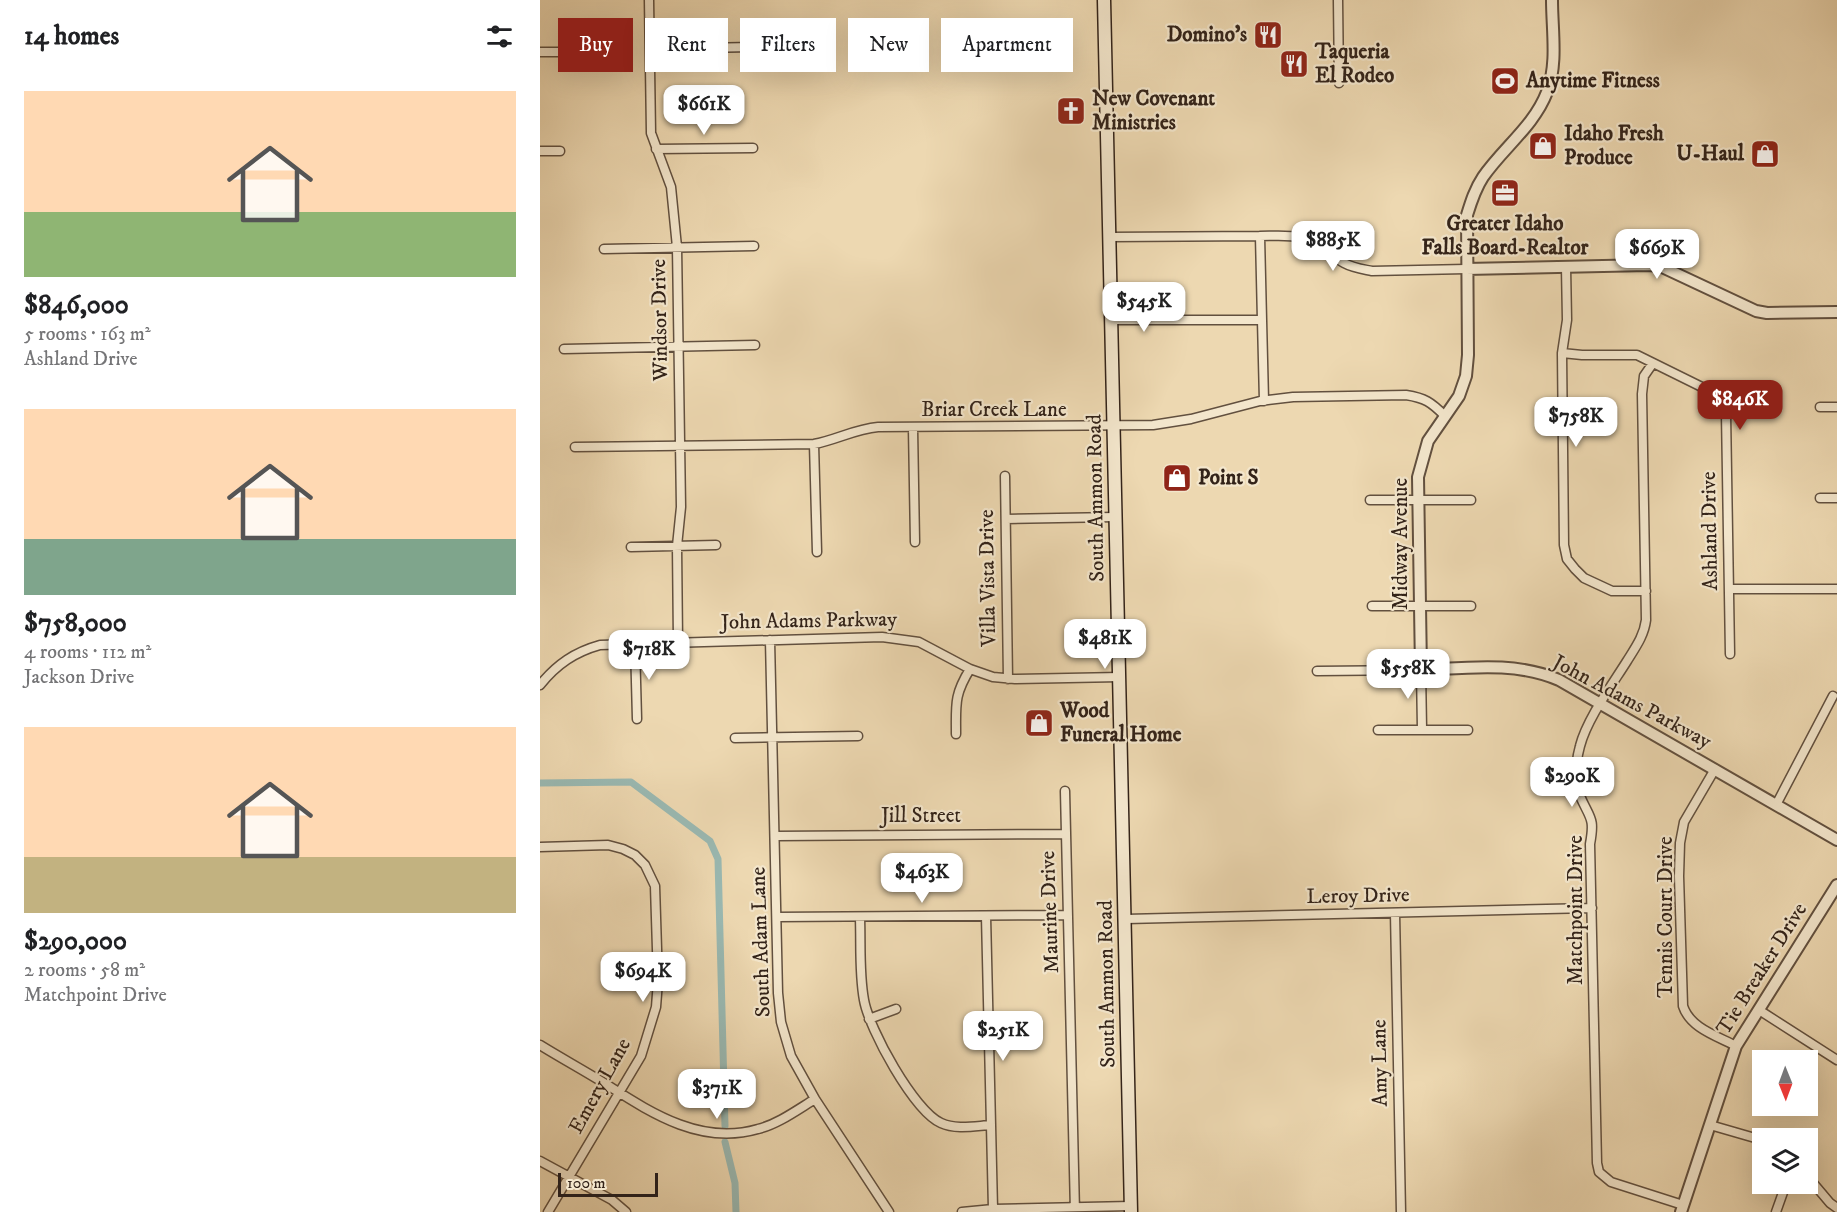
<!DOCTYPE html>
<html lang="en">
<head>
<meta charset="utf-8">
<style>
  :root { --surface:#fff; --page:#f2f2f2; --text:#202124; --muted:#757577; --accent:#8f2418 }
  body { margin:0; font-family:"IM FELL DW Pica",serif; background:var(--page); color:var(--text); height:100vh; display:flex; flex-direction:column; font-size:22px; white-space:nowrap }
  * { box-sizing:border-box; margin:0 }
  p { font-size:20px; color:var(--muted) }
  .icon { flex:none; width:33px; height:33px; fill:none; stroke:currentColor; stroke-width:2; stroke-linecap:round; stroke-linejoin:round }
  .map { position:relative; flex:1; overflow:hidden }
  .details { display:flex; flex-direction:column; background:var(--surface); width:540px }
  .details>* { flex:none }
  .top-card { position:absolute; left:18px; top:18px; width:570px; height:54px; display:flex; gap:12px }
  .needle { width:39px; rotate:179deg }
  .controls { position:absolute; left:1212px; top:1050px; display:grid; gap:12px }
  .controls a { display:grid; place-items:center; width:66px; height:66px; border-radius:0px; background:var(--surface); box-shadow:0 6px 24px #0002; font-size:30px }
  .scale { position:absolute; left:18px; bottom:15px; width:100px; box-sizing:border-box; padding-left:6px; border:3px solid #332319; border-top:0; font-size:16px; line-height:21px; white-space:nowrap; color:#332319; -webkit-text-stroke:4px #f3e6cc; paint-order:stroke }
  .price { position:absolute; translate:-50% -51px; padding:0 14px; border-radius:12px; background:#fff; color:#222; font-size:20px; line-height:39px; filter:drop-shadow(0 2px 3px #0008) }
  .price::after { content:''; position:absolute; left:50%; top:36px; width:18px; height:14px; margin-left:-9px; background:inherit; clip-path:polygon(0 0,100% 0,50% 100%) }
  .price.selected { background:var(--accent); color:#fff }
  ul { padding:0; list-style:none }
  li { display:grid; align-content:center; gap:12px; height:318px; padding:0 24px }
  li span { display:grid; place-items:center; height:186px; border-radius:0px; color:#555 }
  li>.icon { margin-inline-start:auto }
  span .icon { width:108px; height:108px; fill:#fffc; stroke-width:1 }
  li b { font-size:26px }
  h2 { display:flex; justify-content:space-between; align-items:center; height:72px; padding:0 24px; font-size:26px }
  .pill { padding:0 21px; border-radius:0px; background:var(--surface); box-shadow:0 6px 24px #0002; font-size:21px; line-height:54px }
  .pill.selected { background:var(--accent); color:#fff }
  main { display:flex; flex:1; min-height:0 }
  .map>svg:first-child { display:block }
</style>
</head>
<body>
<main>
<section class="details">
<h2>14 homes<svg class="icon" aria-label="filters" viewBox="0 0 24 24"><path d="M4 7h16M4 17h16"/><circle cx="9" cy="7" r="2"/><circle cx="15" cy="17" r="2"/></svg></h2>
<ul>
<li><span style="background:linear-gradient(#ffd9b3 65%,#8fb573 0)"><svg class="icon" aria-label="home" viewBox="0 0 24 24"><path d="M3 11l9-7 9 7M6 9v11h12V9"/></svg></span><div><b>$846,000</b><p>5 rooms · 163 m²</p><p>Ashland Drive</p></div></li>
<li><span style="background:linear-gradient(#ffd9b3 70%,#7fa58c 0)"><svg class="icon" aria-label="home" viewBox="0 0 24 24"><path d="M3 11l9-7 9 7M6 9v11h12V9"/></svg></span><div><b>$758,000</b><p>4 rooms · 112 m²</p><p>Jackson Drive</p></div></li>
<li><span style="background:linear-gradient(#ffd9b3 70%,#c2b280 0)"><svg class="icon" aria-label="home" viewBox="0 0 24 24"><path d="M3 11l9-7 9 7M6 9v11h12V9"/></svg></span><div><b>$290,000</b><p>2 rooms · 58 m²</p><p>Matchpoint Drive</p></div></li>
</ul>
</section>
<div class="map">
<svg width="1297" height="1212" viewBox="0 0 1297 1212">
  <rect width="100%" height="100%" fill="#edd8b1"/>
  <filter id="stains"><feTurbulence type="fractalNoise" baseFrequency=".00333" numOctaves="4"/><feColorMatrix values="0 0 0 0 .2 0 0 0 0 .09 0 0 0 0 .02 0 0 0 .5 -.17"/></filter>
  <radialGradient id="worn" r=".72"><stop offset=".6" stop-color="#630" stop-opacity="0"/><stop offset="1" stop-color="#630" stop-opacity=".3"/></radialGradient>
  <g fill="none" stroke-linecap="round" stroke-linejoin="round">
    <path stroke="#9ab9b2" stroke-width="7" d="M 0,783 L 91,782 L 170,841 L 178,859 L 185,1126
      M 185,1142 L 195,1183 L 196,1212"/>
    <g stroke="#62503f" stroke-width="11">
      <path id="minor" d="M 109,0 L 111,133 L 131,187 L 137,247 L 141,507 L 137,546 L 138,642
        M 798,0 L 799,83
        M 111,49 L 212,47
        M 0,52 L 18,52
        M 116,149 L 213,148
        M 0,151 L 20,151
        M 570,237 L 720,236
        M 64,249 L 214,246
        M 1026,267 L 1027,320 L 1022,353 L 1024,545 L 1027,559 L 1035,569 L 1044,578 L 1072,591 L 1106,591
        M 573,320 L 722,320 L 724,401
        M 722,320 L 720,236 C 737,236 756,234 772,241 C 784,247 793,257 804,263 C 813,268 822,269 832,271 L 926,269
        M 24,349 L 215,345
        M 1022,353 L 1042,355 L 1097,355 L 1178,395 L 1183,403 L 1186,413 L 1190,654
        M 1113,363 L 1104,376 L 1102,394 L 1106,620 C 1104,636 1095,648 1087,661 C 1072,685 1047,719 1040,746 C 1036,760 1034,782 1040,796 C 1050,819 1055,817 1050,844 L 1057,1163 L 1059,1172 L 1071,1182 L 1143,1205
        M 1280,407 L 1297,407
        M 373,428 L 375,542
        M 274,444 L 277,552
        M 35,447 L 274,444 C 296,440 315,429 338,427 L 613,425 L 651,419 L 720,401 L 753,397 L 866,395 C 885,398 891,402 905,416
        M 465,476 L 468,679
        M 1280,498 L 1297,498
        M 830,500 L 931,500
        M 466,519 L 575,517
        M 91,547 L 176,545
        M 1189,589 L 1297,589
        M 832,606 L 931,606
        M 230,640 L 238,993 L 241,1022 L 251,1056 L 275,1099 L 349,1212
        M 95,644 L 97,719
        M 777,671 L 881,670 L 882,729
        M 0,685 C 17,664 35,652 60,645 L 342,637 L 379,642 L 430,669 L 453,677 L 475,679 L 580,677
        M 838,730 L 928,730
        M 416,734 C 416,704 414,695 430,669
        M 195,738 L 318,736
        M 1175,769 L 1144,822 L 1140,843 L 1139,876 L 1143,1006 C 1150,1028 1177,1036 1196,1046
        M 525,791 L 535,1212
        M 1236,805 L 1293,696
        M 236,836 L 526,834
        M 0,847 L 68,845 L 83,849 L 95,855 L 105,865 L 115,886 L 118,981 L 116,1007 L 101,1056 L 8,1212
        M 855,913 L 861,1212
        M 446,916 L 453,1209
        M 237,917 L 528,915
        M 320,918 C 321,945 319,973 324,1000 C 329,1029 374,1111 401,1123 C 416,1130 435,1126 451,1125
        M 586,919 L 1052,908
        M 1219,1010 L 1297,1060
        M 329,1019 L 356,1009
        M 0,1045 C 21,1058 43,1070 64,1083 C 110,1112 160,1146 218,1129 C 238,1124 257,1110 275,1099
        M 1170,1125 L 1222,1140
        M 0,1161 L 72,1200 L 86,1212
        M 1268,1177 L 1290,1203 L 1297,1208
        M 422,1212 L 453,1209 L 591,1206
        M 1236,1212 L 1246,1184"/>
    </g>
    <g stroke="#62503f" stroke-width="14">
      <path id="tertiary" d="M 1012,0 C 1012,30 1018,64 1007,92 C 994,126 963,148 943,177 C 935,189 931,202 927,215 L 928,355 L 926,376 L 919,396 L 888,441 L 878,477 L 881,670 C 927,668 975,661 1019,680 L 1297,840
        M 926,269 L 1108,265 L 1120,266 L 1216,311 L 1227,313 L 1297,312
        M 1141,1212 L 1196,1046 L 1297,885"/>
    </g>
    <g stroke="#332319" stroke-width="15">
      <path id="secondary" d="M 564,0 L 591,1212"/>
    </g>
    <use href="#minor" stroke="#f3e6cc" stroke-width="8"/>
    <use href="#tertiary" stroke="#f3e6cc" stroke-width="10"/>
    <use href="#secondary" stroke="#f3e6cc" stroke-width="12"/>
  </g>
  <defs>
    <g id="restaurant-square" transform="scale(1.5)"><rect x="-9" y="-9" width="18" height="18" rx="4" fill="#8f2418" stroke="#f3e6cc"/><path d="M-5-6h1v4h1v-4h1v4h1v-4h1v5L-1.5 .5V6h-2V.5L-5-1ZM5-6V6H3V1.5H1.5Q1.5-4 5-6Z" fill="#fff"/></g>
    <g id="stadium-square" transform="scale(1.5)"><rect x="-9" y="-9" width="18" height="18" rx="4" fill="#8f2418" stroke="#f3e6cc"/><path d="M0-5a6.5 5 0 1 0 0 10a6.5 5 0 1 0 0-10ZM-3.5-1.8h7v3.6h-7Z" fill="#fff"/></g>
    <g id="church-square" transform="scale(1.5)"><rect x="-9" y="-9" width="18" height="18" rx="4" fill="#8f2418" stroke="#f3e6cc"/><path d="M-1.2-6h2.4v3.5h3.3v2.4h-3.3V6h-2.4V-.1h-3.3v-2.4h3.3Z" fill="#fff"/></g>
    <g id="shop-square" transform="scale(1.5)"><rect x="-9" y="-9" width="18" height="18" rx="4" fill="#8f2418" stroke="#f3e6cc"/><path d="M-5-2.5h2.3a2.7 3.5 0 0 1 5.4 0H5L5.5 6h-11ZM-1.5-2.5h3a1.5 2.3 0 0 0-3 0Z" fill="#fff"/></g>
    <g id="office-square" transform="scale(1.5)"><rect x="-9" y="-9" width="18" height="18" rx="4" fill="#8f2418" stroke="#f3e6cc"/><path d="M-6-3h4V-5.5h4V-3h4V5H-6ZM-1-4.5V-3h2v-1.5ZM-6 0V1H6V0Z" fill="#fff"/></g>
  </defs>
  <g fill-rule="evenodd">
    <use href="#restaurant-square" x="728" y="35"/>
    <use href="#restaurant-square" x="754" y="64"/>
    <use href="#stadium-square" x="965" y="81"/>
    <use href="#church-square" x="531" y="111"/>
    <use href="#shop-square" x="1003" y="146"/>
    <use href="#shop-square" x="1225" y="154"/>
    <use href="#office-square" x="965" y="193"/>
    <use href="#shop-square" x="637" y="478"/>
    <use href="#shop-square" x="499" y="723"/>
  </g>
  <g text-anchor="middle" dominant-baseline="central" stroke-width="4.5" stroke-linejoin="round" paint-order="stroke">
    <g font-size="21" font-weight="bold" fill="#332319" stroke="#f3e6cc" text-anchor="start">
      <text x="707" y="35" text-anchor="end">Domino's</text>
      <text x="775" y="52">Taqueria<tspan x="775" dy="24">El Rodeo</tspan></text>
      <text x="986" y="81">Anytime Fitness</text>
      <text x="552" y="99">New Covenant<tspan x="552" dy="24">Ministries</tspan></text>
      <text x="1024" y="134">Idaho Fresh<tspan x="1024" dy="24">Produce</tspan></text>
      <text x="1204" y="154" text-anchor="end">U-Haul</text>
      <text x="965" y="224" text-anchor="middle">Greater Idaho<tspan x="965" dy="24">Falls Board-Realtor</tspan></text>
      <text x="658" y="478">Point S</text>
      <text x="520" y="711">Wood<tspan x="520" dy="24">Funeral Home</tspan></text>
    </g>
    <g font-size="21" fill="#332319" stroke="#f3e6cc">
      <text transform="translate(120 320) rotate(-91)">Windsor Drive</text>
      <text x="454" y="410">Briar Creek Lane</text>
      <text transform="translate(556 498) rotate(-91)">South Ammon Road</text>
      <text transform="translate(1170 531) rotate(-91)">Ashland Drive</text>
      <text transform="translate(861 544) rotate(-90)">Midway Avenue</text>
      <text transform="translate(448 578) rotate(-91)">Villa Vista Drive</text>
      <text transform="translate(269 621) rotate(-1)">John Adams Parkway</text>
      <text transform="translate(1092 702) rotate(28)">John Adams Parkway</text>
      <text x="381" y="816">Jill Street</text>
      <text transform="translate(818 896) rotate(-1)">Leroy Drive</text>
      <text transform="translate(1036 910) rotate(-90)">Matchpoint Drive</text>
      <text transform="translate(510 912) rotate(-92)">Maurine Drive</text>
      <text transform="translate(1126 917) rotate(-90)">Tennis Court Drive</text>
      <text transform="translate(221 942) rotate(-92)">South Adam Lane</text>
      <text transform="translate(1222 969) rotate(-58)">Tie Breaker Drive</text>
      <text transform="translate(567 984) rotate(-91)">South Ammon Road</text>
      <text transform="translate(840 1063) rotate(-91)">Amy Lane</text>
      <text transform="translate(60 1086) rotate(-61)">Emery Lane</text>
    </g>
  </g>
  <rect width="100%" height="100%" filter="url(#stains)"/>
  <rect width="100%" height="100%" fill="url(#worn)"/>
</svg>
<div class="controls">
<a><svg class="needle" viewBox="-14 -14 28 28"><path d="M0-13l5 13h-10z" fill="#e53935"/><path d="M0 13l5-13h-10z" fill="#757577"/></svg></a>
<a><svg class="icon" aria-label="layers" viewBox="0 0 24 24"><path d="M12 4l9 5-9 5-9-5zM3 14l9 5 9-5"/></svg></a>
</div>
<div class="scale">100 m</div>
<b class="price" style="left:164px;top:136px">$661K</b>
<b class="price" style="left:793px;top:272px">$885K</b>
<b class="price" style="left:1117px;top:280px">$669K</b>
<b class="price" style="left:604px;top:333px">$545K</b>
<b class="price selected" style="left:1200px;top:431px">$846K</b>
<b class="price" style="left:1036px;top:448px">$758K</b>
<b class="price" style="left:565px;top:670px">$481K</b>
<b class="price" style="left:109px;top:681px">$718K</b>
<b class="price" style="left:868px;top:700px">$558K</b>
<b class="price" style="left:1032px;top:808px">$290K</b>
<b class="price" style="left:382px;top:904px">$463K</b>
<b class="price" style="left:103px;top:1003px">$694K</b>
<b class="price" style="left:463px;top:1062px">$251K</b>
<b class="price" style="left:177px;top:1120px">$371K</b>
<div class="top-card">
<a class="pill selected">Buy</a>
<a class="pill">Rent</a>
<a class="pill">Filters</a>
<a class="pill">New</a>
<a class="pill">Apartment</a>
</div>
</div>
</main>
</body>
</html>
